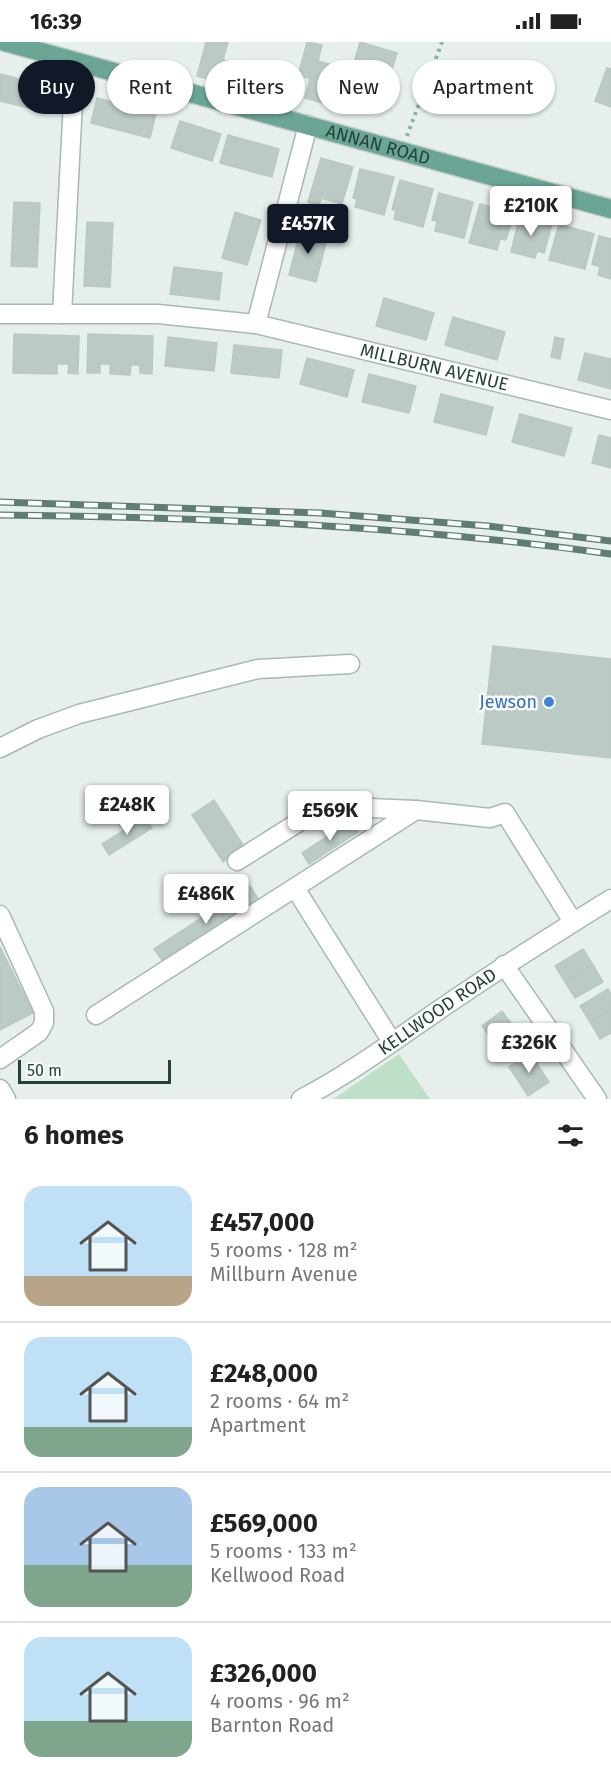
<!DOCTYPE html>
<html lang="en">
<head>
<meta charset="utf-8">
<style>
  :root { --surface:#fff; --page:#f2f2f2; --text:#222; --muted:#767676; --line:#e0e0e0; --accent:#111827 }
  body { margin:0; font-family:"Fira Sans",sans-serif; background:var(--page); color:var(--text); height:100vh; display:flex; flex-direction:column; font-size:22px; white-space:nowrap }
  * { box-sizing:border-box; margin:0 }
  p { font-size:20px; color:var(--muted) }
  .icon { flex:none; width:33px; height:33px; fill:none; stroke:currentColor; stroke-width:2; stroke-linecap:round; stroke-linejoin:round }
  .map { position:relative; height:1057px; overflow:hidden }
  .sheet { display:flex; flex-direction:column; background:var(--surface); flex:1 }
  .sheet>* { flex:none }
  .guide { position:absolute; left:18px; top:18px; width:576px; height:54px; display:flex; gap:12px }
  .scale { position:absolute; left:18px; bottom:15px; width:153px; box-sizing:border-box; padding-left:6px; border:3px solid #24423a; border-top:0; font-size:16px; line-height:21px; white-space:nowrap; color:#24423a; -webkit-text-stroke:4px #f7fbf9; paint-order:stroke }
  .price { position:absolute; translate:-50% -51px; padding:0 14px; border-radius:6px; background:#fff; color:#222; font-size:20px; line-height:39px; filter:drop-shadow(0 2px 3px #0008) }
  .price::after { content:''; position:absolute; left:50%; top:36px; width:18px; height:14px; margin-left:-9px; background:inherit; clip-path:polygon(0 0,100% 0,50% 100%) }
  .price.selected { background:var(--accent); color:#fff }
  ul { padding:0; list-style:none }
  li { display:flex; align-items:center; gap:18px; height:150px; padding:0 24px }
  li+li { border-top:2px solid var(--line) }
  li span { display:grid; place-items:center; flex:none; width:168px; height:120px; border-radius:18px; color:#555 }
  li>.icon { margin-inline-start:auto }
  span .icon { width:72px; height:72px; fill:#fffc; stroke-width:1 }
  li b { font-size:26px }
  h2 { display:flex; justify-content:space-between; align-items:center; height:72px; padding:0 24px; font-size:26px }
  .pill { padding:0 21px; border-radius:27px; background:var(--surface); box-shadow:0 2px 4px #0004; font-size:21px; line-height:54px }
  .pill.selected { background:var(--accent); color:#fff }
  .status { display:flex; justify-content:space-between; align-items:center; height:42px; padding:0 30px; background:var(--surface); direction:ltr }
  .status svg { height:16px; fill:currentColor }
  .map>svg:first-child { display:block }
</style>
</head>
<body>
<div class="status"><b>16:39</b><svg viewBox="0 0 49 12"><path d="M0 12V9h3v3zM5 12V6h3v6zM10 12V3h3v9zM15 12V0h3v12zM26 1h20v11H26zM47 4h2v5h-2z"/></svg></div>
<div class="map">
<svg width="611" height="1057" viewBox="0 0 611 1057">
  <rect width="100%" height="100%" fill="#e6efeb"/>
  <path fill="#bfe0c8" d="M 399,1012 L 430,1057 L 333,1057 Z"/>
  <path fill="#bbcac4" stroke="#b8c9c2" stroke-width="1.5" d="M 206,0 L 228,0 L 223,18 L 244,23 L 238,45 L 197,34 Z
    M 307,0 L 322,3 L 318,19 L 347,27 L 337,65 L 305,56 L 310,36 L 298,34 Z
    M 360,0 L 397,11 L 386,48 L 375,44 L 363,55 L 345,50 Z
    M 607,26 L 611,27 L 611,65 L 595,59 Z
    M 243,28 L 298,41 L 294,59 L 238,45 Z
    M 0,32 L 44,43 L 38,68 L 0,59 Z
    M 97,56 L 156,71 L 150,96 L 91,81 Z
    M 180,79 L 221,92 L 212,119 L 171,106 Z
    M 228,93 L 279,107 L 272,135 L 220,121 Z
    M 321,116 L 353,125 L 342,162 L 321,156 L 319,164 L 308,160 Z
    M 360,127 L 394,135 L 384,173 L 355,165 L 357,157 L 353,156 Z
    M 400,138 L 433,147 L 423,185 L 394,177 L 396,169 L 392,167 Z
    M 439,151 L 473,160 L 464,196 L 435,189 L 437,179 L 432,178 Z
    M 14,160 L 40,161 L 37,225 L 11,224 Z
    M 480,162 L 514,171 L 506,198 L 500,197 L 497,208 L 469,201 Z
    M 235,170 L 261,178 L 247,223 L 222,216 Z
    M 520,173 L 552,182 L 544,211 L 537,209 L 535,216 L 511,210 Z
    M 87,180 L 113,181 L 110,245 L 84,244 Z
    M 559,182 L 594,192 L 585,227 L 549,218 Z
    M 301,186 L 328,193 L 316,240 L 289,233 Z
    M 599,194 L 611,197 L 611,237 L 598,233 L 600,225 L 592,222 Z
    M 174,225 L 222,231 L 219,258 L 170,252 Z
    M 384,256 L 434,271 L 426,298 L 376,284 Z
    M 453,275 L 505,290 L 497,318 L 445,303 Z
    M 14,292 L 79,294 L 78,332 L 68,331 L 69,322 L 57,322 L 57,332 L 13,331 Z
    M 88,292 L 153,294 L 152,332 L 140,331 L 140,323 L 131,323 L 130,333 L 110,332 L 110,322 L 100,322 L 100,331 L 87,331 Z
    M 168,295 L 217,301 L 214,329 L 165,324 Z
    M 555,295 L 564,297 L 560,317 L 551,315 Z
    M 234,303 L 282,308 L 279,336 L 231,331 Z
    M 585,311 L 611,317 L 611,347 L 578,338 Z
    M 307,316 L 354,328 L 347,355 L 300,342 Z
    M 369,332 L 416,344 L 409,371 L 362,360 Z
    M 441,352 L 493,365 L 486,393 L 434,380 Z
    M 520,372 L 572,386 L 564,414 L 512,400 Z
    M 599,393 L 611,396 L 611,426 L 592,421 Z
    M 493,604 L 611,617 L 611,716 L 482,702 Z
    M 214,758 L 245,806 L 223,820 L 192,773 Z
    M 145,775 L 152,786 L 109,813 L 102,802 Z
    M 351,779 L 358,790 L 309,822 L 302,811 Z
    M 250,844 L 259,858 L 164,921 L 154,907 Z
    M 0,905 L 33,971 L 0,988 Z
    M 583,907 L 593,923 L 565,940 L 555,924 Z
    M 593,923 L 603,940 L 575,956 L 565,940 Z
    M 608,947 L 611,952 L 611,968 L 590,980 L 580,964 Z
    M 611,968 L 611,991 L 600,997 L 590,980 Z
    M 502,969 L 522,997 L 502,1011 L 482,984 Z
    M 530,1011 L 549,1040 L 528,1054 L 509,1025 Z"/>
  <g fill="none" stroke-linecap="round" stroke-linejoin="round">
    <g stroke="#a8b8b2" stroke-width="21">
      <g id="minor">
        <path id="s1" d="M 0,272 L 158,272 L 256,282 L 611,368"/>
        <path d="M 62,272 L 75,20"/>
        <path d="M 256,282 L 308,83"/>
        <path d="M 0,706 L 38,687 L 79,672 L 258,627 L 350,622"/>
        <path d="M 237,819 L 324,764 L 416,768 L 490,776 L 505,771 L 573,880"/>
        <path d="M 295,846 L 392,1000"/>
        <path d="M 0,873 L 44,969 L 44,981 L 39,990 L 0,1017"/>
        <path d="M 504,923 L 597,1057"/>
        <path d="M 96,973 L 416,768"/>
        <path d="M 0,1047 L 6,1057"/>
        <path id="s2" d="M 301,1057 C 348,1033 395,998 439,968 C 495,929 553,893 611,857"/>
      </g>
    </g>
    <g stroke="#c2cac8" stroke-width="21">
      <g id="major">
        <path id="s3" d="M 5,0 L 611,167"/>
      </g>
    </g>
    <path stroke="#86b3a5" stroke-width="4" stroke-dasharray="3 4.5" stroke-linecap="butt" d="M 407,94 L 442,0"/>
    <use href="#minor" stroke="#fff" stroke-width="18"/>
    <use href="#major" stroke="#6aa596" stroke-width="18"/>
    <g stroke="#5f7d75" stroke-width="7">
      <path id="rail" d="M 0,460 L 320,471 L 488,484 L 611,499
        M 0,473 C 204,475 409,484 611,512"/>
    </g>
    <use href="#rail" stroke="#f7fbf9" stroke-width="4.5" stroke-dasharray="14" stroke-linecap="butt"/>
  </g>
  <circle fill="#3f7fe0" stroke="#f7fbf9" stroke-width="2" cx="549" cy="660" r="6"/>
  <g text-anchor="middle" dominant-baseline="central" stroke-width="5" stroke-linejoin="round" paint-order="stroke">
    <g font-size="18" fill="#24423a" stroke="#f7fbf9">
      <text stroke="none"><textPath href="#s3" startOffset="387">ANNAN ROAD</textPath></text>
      <text stroke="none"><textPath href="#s1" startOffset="440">MILLBURN AVENUE</textPath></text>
      <text stroke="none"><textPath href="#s2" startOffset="162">KELLWOOD ROAD</textPath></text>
    </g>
    <g font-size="18" fill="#366cbe" stroke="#f7fbf9" text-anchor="end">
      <text x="537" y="660">Jewson</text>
    </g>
  </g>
</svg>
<div class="scale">50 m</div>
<b class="price" style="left:531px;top:195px">£210K</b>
<b class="price selected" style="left:308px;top:213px">£457K</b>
<b class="price" style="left:127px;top:794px">£248K</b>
<b class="price" style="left:330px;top:800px">£569K</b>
<b class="price" style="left:206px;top:883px">£486K</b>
<b class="price" style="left:529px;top:1032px">£326K</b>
<div class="guide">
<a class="pill selected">Buy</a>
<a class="pill">Rent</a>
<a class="pill">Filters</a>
<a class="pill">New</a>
<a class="pill">Apartment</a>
</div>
</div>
<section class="sheet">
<h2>6 homes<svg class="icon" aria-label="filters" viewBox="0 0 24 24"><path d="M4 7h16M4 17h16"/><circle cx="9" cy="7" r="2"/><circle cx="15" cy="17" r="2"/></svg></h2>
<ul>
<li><span style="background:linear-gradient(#bfe0f5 75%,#b9a48a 0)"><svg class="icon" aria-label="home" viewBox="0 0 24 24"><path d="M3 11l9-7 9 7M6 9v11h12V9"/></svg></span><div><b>£457,000</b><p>5 rooms · 128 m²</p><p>Millburn Avenue</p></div></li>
<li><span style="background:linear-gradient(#bfe0f5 75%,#7fa58c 0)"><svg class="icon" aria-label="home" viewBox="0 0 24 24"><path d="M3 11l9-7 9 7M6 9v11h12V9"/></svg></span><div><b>£248,000</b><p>2 rooms · 64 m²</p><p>Apartment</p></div></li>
<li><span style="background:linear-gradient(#a9c7e8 65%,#7fa58c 0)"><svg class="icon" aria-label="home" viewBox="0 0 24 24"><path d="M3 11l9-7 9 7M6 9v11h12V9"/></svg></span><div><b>£569,000</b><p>5 rooms · 133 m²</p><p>Kellwood Road</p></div></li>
<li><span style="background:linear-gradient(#bfe0f5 70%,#7fa58c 0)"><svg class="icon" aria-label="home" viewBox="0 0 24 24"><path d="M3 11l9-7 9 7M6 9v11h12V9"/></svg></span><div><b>£326,000</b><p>4 rooms · 96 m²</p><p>Barnton Road</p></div></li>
</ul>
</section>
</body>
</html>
